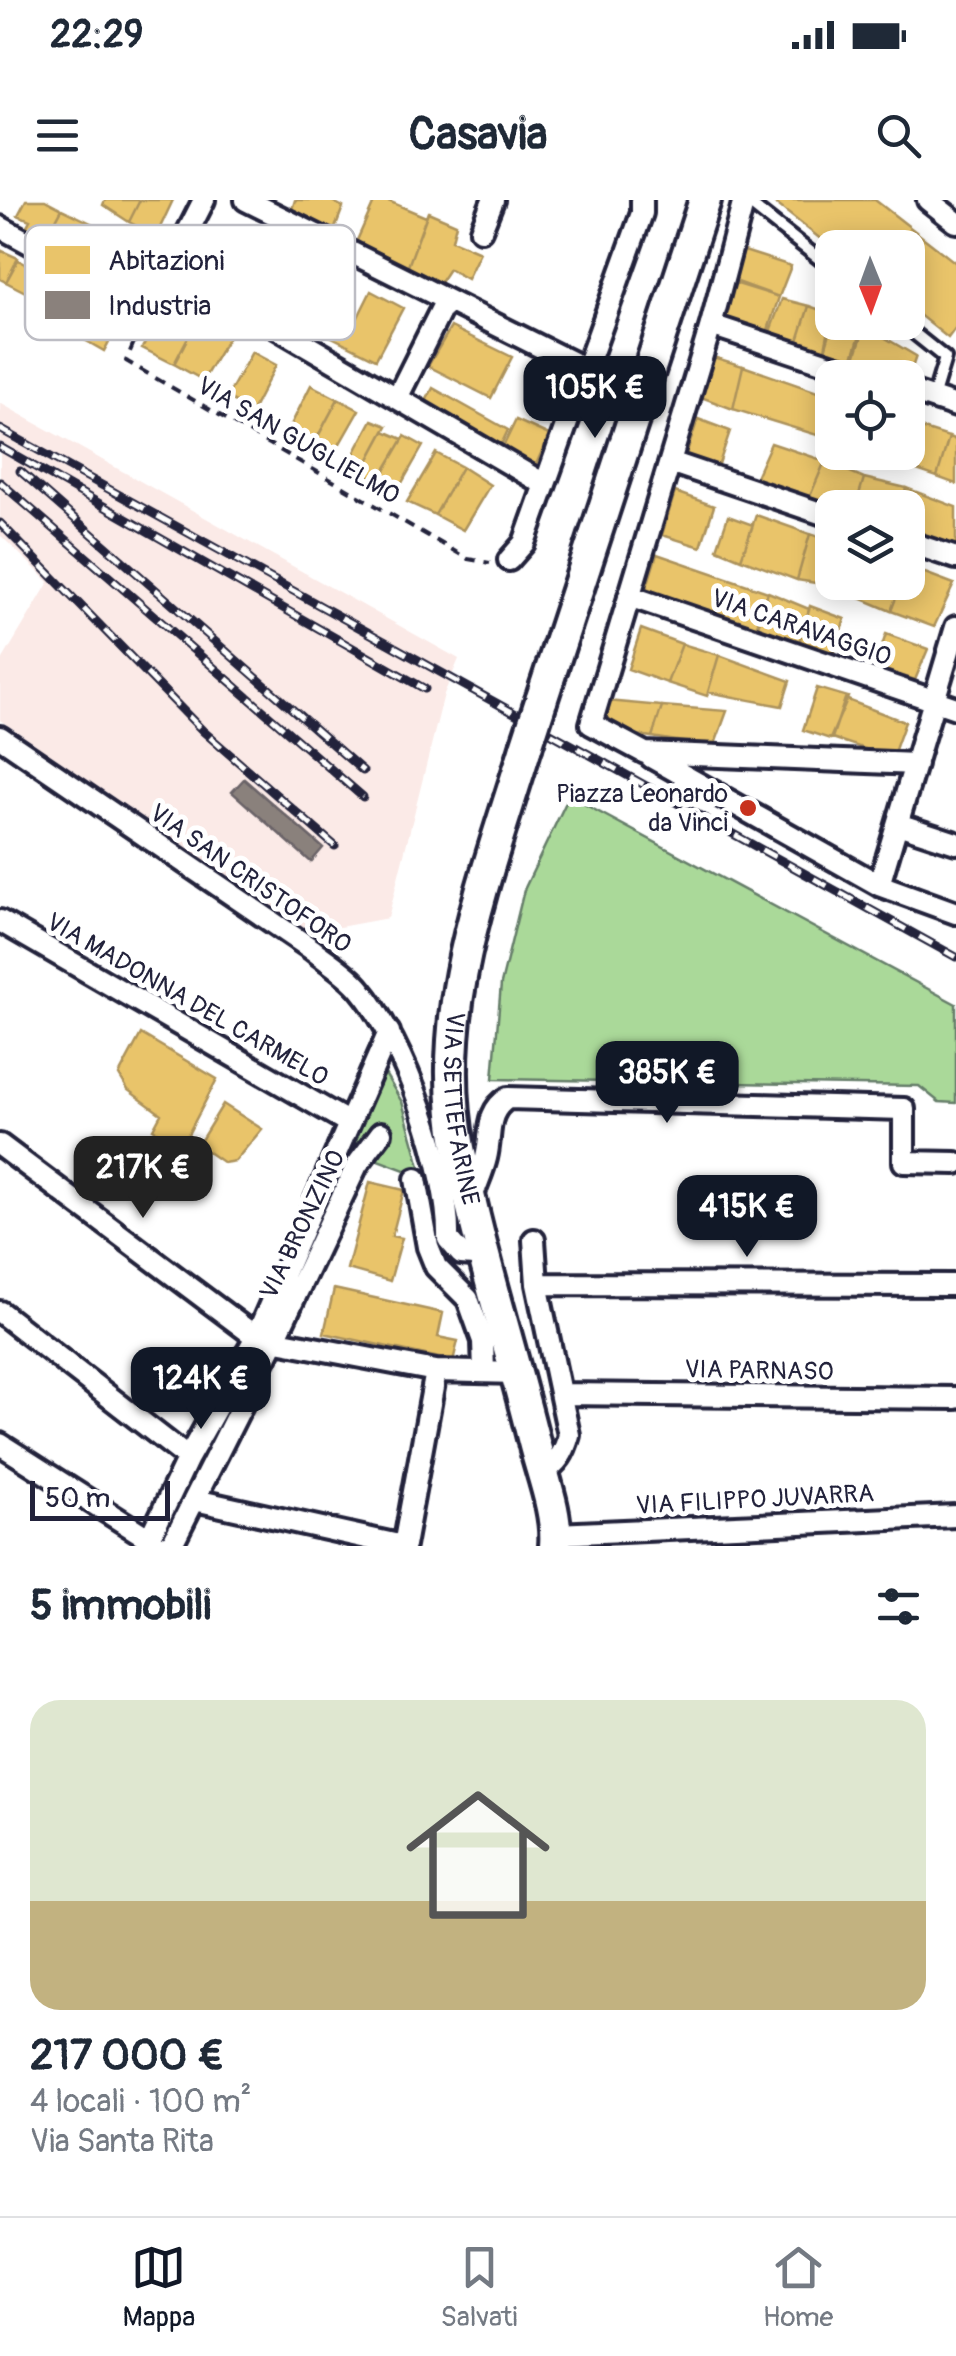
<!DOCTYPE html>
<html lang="it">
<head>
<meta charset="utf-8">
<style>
  :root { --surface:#fff; --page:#f6f6f7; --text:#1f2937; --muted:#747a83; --line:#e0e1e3; --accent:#111827 }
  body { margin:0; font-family:Pangolin,sans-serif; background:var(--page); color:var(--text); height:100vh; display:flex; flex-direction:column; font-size:38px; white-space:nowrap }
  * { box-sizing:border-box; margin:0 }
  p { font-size:32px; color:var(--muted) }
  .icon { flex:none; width:55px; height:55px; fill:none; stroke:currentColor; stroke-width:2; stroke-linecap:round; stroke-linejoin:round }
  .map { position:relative; height:1346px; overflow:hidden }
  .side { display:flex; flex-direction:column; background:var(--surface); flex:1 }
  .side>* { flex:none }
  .needle { width:65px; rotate:179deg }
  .tools { position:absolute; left:815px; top:30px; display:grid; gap:20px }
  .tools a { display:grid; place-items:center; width:110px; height:110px; border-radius:20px; background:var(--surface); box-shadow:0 5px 25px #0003; font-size:50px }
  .scale { position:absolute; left:30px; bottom:25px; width:140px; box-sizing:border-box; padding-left:10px; border:5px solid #22223b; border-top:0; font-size:28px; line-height:35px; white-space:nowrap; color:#22223b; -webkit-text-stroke:8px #fff; paint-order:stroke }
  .price { position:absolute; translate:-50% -85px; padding:0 22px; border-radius:20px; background:var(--accent); color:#fff; font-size:32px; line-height:65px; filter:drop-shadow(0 2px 5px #0008) }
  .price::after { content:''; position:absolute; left:50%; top:60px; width:30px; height:22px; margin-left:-15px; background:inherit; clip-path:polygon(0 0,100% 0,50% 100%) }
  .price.on { background:#222; color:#fff }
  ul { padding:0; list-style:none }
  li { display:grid; align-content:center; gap:20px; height:530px; padding:0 30px }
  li+li { border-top:2px solid var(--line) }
  li span { display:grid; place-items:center; height:310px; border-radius:30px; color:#555 }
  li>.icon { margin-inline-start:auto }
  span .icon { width:180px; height:180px; fill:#fffc; stroke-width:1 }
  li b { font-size:42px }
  h2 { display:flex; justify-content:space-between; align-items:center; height:120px; padding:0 30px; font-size:42px }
  .status { display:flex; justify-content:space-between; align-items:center; height:70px; padding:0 50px; background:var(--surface); direction:ltr }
  .status svg { height:28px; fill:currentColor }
  header { display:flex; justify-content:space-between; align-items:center; height:130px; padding:0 30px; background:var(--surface); font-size:45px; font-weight:700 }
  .menu { display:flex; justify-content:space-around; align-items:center; height:140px; border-top:2px solid var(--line); background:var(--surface); font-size:28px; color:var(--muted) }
  .menu a { display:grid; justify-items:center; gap:5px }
  .menu .on { color:var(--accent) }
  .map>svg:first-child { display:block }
</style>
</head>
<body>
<div class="status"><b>22:29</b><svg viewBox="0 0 49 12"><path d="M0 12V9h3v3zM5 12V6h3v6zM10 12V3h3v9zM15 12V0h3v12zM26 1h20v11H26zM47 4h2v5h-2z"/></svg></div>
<header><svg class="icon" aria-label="menu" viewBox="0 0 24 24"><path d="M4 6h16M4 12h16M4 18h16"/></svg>Casavia<svg class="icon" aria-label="search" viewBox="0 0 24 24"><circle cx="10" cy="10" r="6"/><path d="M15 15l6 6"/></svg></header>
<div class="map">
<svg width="956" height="1346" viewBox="0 0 956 1346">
  <rect width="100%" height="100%" fill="#fff"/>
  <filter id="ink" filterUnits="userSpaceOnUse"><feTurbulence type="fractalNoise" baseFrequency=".01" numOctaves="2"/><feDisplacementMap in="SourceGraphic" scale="20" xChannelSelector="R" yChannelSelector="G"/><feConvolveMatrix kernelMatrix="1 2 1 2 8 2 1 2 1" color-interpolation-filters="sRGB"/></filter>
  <g filter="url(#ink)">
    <path fill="#fbeae7" d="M 0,203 L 459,459 L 444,494 L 388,718 L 307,733 L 0,520 L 0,464 L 49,382 L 0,335 Z"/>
    <path fill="#aad999" stroke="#667e6a" stroke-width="2.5" d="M 569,596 L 956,804 L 956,903 L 939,902 L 919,886 L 493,879 L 501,784 L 524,690 Z
      M 382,869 L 402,902 L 423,977 L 357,952 L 275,1129 L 266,1127 Z"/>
    <path fill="#e9c46a" stroke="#ad935c" stroke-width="2.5" d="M 26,0 L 45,0 L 62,9 L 43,44 L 23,33 L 30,20 L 18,15 Z
      M 105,0 L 140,0 L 129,22 L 103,5 Z
      M 140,0 L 173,0 L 156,36 L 129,22 Z
      M 295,0 L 330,0 L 343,7 L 332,36 L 290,16 Z
      M 375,0 L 386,0 L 426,17 L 407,69 L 355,45 Z
      M 778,0 L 875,0 L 956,63 L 956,127 L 948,138 L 908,106 L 908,48 L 832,48 L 775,3 Z
      M 62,9 L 95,25 L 74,60 L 43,44 Z
      M 428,12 L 456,24 L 452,40 L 480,52 L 467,79 L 449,69 L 439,84 L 407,69 Z
      M 738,49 L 791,66 L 779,97 L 732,80 Z
      M 0,50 L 18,58 L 6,82 L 0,79 Z
      M 18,60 L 55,79 L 41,100 L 6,82 Z
      M 731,82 L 779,97 L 767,133 L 722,117 Z
      M 67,91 L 123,121 L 121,125 L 106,121 L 95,130 L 111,138 L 104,151 L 55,123 L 65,111 L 58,108 Z
      M 371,91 L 403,108 L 376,159 L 320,131 L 334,106 L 358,117 Z
      M 171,95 L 200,114 L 174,164 L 142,148 Z
      M 782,99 L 809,106 L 797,144 L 769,134 Z
      M 809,106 L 832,114 L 824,154 L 797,144 Z
      M 200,114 L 231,133 L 203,180 L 174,164 Z
      M 833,122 L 863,125 L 851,164 L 824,154 Z
      M 865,126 L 916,156 L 908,180 L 854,161 Z
      M 451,127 L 512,157 L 491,198 L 428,166 Z
      M 252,152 L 276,165 L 252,211 L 227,197 Z
      M 713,157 L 743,166 L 733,209 L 701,197 Z
      M 743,166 L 829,196 L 820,236 L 733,209 Z
      M 311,185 L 338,199 L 314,244 L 288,231 Z
      M 433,188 L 508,230 L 500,247 L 423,207 Z
      M 829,196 L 832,197 L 832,239 L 819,233 Z
      M 338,199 L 359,210 L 331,259 L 311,249 Z
      M 698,219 L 730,231 L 717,270 L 684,260 Z
      M 372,220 L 387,226 L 362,272 L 348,265 Z
      M 516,220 L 549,235 L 534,269 L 500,253 Z
      M 908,224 L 949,237 L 937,277 L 864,252 L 908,252 Z
      M 384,231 L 403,239 L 379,281 L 362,272 Z
      M 405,236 L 423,246 L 395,295 L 376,285 Z
      M 949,237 L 956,240 L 956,284 L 937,277 Z
      M 771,243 L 825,261 L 808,301 L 754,281 Z
      M 436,253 L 462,267 L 435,315 L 407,302 Z
      M 825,261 L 864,278 L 855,308 L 832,308 L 808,301 Z
      M 462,267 L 490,285 L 463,330 L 435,315 Z
      M 864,278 L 906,288 L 900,308 L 855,308 Z
      M 906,288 L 956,307 L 956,351 L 908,335 L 908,308 L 900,308 Z
      M 675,292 L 714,306 L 701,347 L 662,335 Z
      M 756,315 L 810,334 L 797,380 L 741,359 Z
      M 728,316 L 753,325 L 741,359 L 717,349 Z
      M 810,334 L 832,341 L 822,384 L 797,380 Z
      M 832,348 L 832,382 L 857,382 L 853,395 L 822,384 Z
      M 657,354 L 768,392 L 756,428 L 645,393 Z
      M 909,367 L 954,384 L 934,427 L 891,411 L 902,382 L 908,382 Z
      M 857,382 L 902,382 L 891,411 L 853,395 Z
      M 768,392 L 809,409 L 799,443 L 758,427 Z
      M 810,406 L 845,419 L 833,454 L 799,443 Z
      M 641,429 L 682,444 L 667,483 L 628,469 Z
      M 886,434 L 928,449 L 915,480 L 875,467 Z
      M 682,444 L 719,455 L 707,496 L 667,483 Z
      M 719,455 L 790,481 L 782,506 L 708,492 Z
      M 817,488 L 848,497 L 830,539 L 803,530 Z
      M 845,499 L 905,522 L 892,558 L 832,538 Z
      M 607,501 L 662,506 L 652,537 L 602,530 Z
      M 662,506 L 727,511 L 714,547 L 652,537 Z
      M 141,834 L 217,879 L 187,936 L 169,939 L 153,929 L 161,914 L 128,890 L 119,875 Z
      M 223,904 L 262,929 L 235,961 L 224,963 L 198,945 Z
      M 370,982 L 404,990 L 392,1036 L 402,1038 L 390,1081 L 347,1069 Z
      M 334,1089 L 443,1113 L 438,1137 L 458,1141 L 453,1161 L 324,1133 Z"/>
    <path fill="#8a817c" stroke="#6b6468" stroke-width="2.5" d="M 244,579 L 323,648 L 311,662 L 232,592 Z"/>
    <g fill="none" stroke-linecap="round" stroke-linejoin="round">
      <g stroke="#22223b" stroke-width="18">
        <path id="lane" d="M 745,0 L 832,69
          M 900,122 L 945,158 L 933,198"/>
      </g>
      <g stroke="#22223b" stroke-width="28">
        <path id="street" d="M 246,0 L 587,170
          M 744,0 L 711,125 L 591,524 L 645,553 L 916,564
          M 928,0 L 956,22
          M 0,27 L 149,108 L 204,0
          M 481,30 L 493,0
          M 171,66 L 544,284
          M 711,125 L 870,178
          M 908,190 L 956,206
          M 397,198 L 446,100
          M 670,262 L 832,317
          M 908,342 L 956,358
          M 509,360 L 524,343 L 642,13 L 642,0
          M 629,396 L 956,508
          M 0,537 L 313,750 C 328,762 348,774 360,789 C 404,841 450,971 448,1039 L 461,1054 L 486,1056
          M 651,557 L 879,685 L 956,713
          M 898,624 L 956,643
          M 879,685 L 956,427
          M 0,721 L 349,923
          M 0,945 L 256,1137 L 436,1171 L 517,1173
          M 416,979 L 428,1047 L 436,1067 L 468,1099 L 483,1141 L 484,1172
          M 472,998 C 476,985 483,971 486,958 C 492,934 485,912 508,898 L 904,909 L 904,962 L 956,963
          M 534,1040 L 537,1084 L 569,1235 C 564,1253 558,1263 542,1273
          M 537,1084 L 956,1085
          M 0,1112 L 188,1258
          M 562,1194 L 956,1198
          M 0,1244 L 159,1345
          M 195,1300 L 403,1346
          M 556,1334 L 956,1316
          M 146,1346 L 188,1258 L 256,1137 L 389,832
          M 171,1346 L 274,1141 L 357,965 L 381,933
          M 404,1346 L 436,1171"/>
      </g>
      <g stroke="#22223b" stroke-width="38">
        <g id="secondary">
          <path d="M 541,501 L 705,0"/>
          <path id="s1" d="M 526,547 C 487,676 432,810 459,948 C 478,1047 510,1144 534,1242 C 542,1274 558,1313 555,1346"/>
        </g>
      </g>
      <path stroke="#22223b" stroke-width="4" stroke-dasharray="10 8" stroke-linecap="butt" d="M 141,126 L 126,161 L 468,359 L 490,363"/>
      <use href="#lane" stroke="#fff" stroke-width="10"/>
      <use href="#street" stroke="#fff" stroke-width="20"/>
      <use href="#secondary" stroke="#fff" stroke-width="30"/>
      <g stroke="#22223b" stroke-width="9">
        <path id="rail" d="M 0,229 L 956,757
          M 0,247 L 425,489
          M 20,271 L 363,571
          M 0,282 L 363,597
          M 0,323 L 203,531 L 335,646"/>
      </g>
      <use href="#rail" stroke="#fff" stroke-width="5" stroke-dasharray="15" stroke-linecap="butt"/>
      <g stroke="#22223b" stroke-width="38" stroke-linecap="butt">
        <path id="secondary-bridge" d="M 526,547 L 541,501"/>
      </g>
      <use href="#secondary-bridge" stroke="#fff" stroke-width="30"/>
    </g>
  </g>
  <circle fill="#c8321e" stroke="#fff" stroke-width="4" cx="748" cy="608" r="10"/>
  <g text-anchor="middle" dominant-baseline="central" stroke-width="10" stroke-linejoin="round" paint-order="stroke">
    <g font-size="25" fill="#22223b" stroke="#fff">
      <text transform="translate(298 241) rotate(30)">VIA SAN GUGLIELMO</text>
      <text transform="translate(801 428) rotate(19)">VIA CARAVAGGIO</text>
      <text transform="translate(250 679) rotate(35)">VIA SAN CRISTOFORO</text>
      <text transform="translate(187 800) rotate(30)">VIA MADONNA DEL CARMELO</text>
      <text stroke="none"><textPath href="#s1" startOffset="372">VIA SETTEFARINE</textPath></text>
      <text transform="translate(303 1025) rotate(-64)">VIA BRONZINO</text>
      <text transform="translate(759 1171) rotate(1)">VIA PARNASO</text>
      <text transform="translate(755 1300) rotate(-3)">VIA FILIPPO JUVARRA</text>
    </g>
    <g font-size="25" fill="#22223b" stroke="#fff" text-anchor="end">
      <text x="728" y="594">Piazza Leonardo<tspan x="728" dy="29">da Vinci</tspan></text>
    </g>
  </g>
  <rect x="25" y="25" width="330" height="115" rx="15" fill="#fff" stroke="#bdbdc4" stroke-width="2.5"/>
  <rect x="45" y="46" width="45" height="28" fill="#e9c46a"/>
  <rect x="45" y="91" width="45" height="28" fill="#8a817c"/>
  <g font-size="28" fill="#22223b">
    <text x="108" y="70">Abitazioni</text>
    <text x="108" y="115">Industria</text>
  </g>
</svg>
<div class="tools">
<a><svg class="needle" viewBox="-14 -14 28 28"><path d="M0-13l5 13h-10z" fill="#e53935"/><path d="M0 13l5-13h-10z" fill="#747a83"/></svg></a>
<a><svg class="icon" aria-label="locate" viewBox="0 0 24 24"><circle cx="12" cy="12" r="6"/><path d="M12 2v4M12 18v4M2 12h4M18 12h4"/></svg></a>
<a><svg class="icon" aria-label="layers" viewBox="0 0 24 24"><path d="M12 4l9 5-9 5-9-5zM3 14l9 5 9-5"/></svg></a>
</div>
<div class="scale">50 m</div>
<b class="price" style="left:595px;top:241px">105K €</b>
<b class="price" style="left:667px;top:926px">385K €</b>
<b class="price on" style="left:143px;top:1021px">217K €</b>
<b class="price" style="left:747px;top:1060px">415K €</b>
<b class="price" style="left:201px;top:1232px">124K €</b>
</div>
<section class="side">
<h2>5 immobili<svg class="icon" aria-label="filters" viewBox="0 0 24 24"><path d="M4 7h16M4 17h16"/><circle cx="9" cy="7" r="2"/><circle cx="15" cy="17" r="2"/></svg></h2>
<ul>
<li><span style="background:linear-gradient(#dfe7d0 65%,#c2b280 0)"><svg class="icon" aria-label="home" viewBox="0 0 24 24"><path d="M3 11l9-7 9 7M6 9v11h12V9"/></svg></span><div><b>217 000 €</b><p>4 locali · 100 m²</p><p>Via Santa Rita</p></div></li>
</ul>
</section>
<nav class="menu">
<a class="on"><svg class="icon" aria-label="map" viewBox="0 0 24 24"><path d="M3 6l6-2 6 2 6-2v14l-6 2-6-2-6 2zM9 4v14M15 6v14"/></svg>Mappa</a>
<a><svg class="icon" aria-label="saved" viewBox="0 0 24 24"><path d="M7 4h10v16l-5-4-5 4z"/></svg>Salvati</a>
<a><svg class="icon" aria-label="home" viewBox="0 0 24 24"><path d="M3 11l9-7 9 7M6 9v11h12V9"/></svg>Home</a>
</nav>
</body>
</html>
